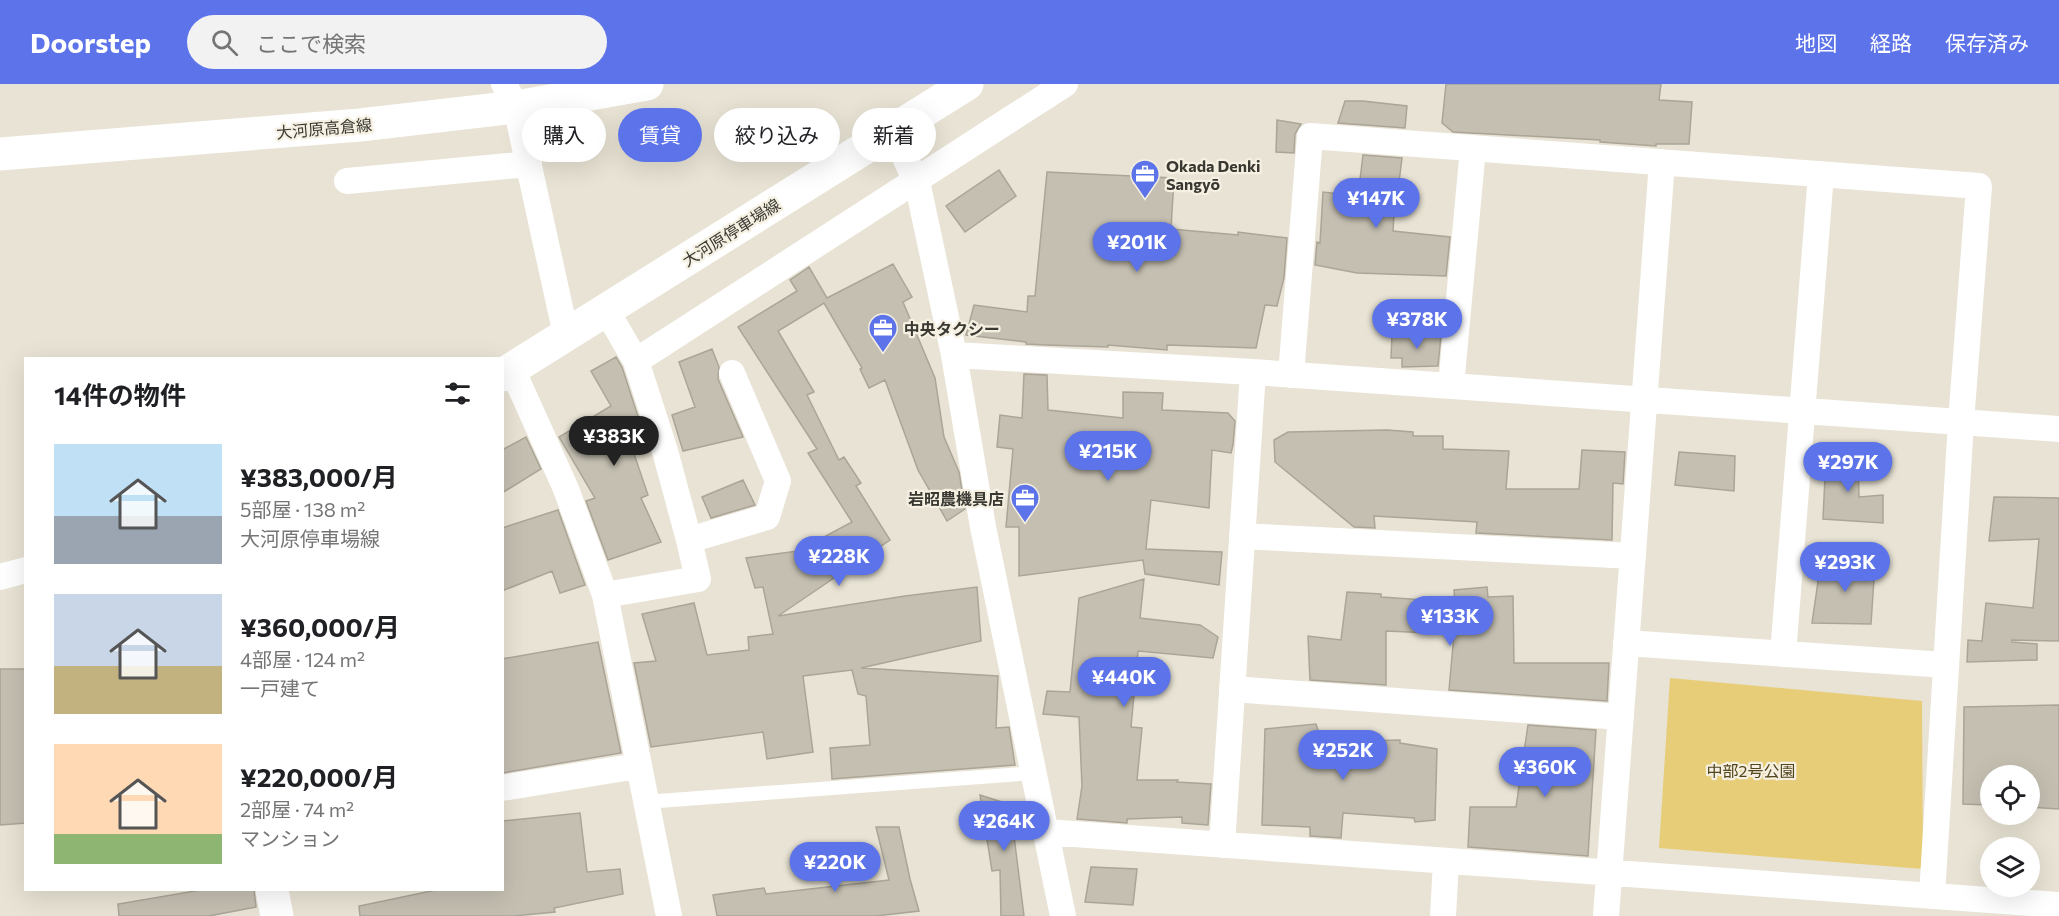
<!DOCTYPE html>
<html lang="ja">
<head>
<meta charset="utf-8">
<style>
  :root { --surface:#fff; --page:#f2f2f2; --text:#202124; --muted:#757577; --accent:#5c73ea }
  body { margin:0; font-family:Commissioner,"Noto Sans JP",sans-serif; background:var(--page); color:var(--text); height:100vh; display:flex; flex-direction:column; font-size:22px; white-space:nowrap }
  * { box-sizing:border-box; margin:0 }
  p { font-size:20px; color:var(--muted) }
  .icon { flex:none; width:33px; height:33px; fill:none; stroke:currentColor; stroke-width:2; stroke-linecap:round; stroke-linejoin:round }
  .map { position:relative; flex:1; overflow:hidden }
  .sheet { position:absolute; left:24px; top:273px; width:480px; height:534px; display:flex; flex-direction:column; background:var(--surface); border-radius:0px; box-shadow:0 6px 24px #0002 }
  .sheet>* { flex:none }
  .top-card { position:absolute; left:522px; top:24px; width:570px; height:54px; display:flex; gap:12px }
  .fabs { position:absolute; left:1980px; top:681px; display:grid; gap:12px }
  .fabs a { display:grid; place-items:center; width:60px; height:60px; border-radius:50%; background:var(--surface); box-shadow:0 6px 24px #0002; font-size:30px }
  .price { position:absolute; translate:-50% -51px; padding:0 14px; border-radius:21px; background:var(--accent); color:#fff; font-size:20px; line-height:39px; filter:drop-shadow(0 2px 3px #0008) }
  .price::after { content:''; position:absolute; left:50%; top:36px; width:18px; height:14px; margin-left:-9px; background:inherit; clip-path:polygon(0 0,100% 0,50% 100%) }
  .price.active { background:#222; color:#fff }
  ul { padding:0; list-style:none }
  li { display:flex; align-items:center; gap:18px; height:150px; padding:0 30px }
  li span { display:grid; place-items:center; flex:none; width:168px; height:120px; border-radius:0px; color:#555 }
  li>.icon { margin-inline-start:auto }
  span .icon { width:72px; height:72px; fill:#fffc; stroke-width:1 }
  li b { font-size:26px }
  h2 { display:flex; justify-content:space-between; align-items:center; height:72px; padding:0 30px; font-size:26px }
  .pill { padding:0 21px; border-radius:27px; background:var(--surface); box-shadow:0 6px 24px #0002; font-size:21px; line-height:54px }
  .pill.active { background:var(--accent); color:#fff }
  header { display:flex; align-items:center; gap:36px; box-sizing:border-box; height:84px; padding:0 30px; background:var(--accent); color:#fff }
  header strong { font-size:28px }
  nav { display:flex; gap:33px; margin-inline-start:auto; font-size:21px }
  .search { width:420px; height:54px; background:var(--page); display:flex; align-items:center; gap:15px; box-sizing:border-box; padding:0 21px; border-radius:33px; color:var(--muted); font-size:22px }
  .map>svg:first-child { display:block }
</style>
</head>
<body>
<header>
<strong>Doorstep</strong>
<div class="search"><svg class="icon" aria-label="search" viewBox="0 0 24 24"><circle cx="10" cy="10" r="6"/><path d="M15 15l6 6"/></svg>ここで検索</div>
<nav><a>地図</a><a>経路</a><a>保存済み</a></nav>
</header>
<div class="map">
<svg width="2059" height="832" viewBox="0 0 2059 832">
  <rect width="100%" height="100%" fill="#e8e3d4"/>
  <path fill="#e8cd79" d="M 1670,594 L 1922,617 L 1923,785 L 1659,764 Z"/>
  <path fill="#c4bfb1" stroke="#aaa597" stroke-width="1.5" d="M 1446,0 L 1661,0 L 1659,16 L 1692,18 L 1689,60 L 1656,60 L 1656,62 L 1600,58 L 1600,56 L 1453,48 L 1442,39 Z
    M 1345,17 L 1363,17 L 1407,22 L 1405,44 L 1338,39 Z
    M 1277,36 L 1301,40 L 1295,50 L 1294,69 L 1276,68 Z
    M 1363,71 L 1402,74 L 1399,98 L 1396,98 L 1393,147 L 1450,153 L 1446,192 L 1357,189 L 1315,181 L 1317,158 L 1320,159 L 1323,108 L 1358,112 Z
    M 999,86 L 1016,112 L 965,148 L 946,122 Z
    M 1047,88 L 1174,94 L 1171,145 L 1238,151 L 1238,148 L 1287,154 L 1284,194 L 1277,222 L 1265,221 L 1256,264 L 1167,261 L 1167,266 L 1108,261 L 1108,263 L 1046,261 L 1026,260 L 1026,258 L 966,251 L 974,221 L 1027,228 L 1028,212 L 1035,212 Z
    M 893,180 L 912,213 L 903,218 L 935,294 L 944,353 L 959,388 L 965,425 L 947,437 L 918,386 L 885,296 L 869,304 L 860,285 L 862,284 L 824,219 L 778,247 L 814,308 L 807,311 L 839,376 L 844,373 L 861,399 L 856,402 L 890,456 L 778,532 L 905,512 L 977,503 L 981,557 L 861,584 L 998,592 L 996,644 L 1009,643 L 1015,681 L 832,695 L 830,664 L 870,661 L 866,612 L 858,610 L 852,586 L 803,592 L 813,668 L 767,675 L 763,648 L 651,663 L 634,579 L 656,577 L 642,530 L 694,519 L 707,571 L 749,566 L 748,553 L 773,550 L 763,503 L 755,504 L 746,474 L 798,467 L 852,438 L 808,369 L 817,365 L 738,243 L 797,207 L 790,196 L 809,183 L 827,214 Z
    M 1392,251 L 1441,251 L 1438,282 L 1402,283 L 1402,274 L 1391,274 Z
    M 712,265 L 719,283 L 718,295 L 743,353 L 683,367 L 672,331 L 695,323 L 679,278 Z
    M 616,273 L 622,283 L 645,354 L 631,361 L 648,411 L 641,414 L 661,458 L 608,476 L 586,417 L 595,414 L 559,353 L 611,322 L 591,287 Z
    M 1024,290 L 1047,291 L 1048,326 L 1123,334 L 1123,308 L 1163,309 L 1162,326 L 1228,329 L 1235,337 L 1233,361 L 1231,369 L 1212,366 L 1209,424 L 1151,416 L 1146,465 L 1222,468 L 1219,501 L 1145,490 L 1143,476 L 1019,492 L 1019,443 L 1006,443 L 1013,365 L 997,363 L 1000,331 L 1022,334 Z
    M 1387,346 L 1413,348 L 1413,352 L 1443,352 L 1443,365 L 1509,367 L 1506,405 L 1579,405 L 1582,366 L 1625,368 L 1623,400 L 1613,399 L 1612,456 L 1476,449 L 1477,438 L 1374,432 L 1375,444 L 1354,443 L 1275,378 L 1274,356 L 1288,348 Z
    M 526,353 L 541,385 L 502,409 L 502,366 Z
    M 1679,368 L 1735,372 L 1734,407 L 1675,401 Z
    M 1826,372 L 1858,372 L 1859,413 L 1883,411 L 1883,439 L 1823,435 Z
    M 743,396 L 755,421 L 711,434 L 702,413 Z
    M 1994,413 L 2059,414 L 2059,557 L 2012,556 L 2012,558 L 2037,560 L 2037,576 L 1967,578 L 1968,556 L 1982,557 L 1986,519 L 2033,524 L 2039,455 L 1989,457 Z
    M 558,426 L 585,501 L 560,509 L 552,487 L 502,507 L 502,444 Z
    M 1821,477 L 1875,480 L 1871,540 L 1812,539 Z
    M 1144,495 L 1140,534 L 1200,541 L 1218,553 L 1213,574 L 1138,567 L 1131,643 L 1142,644 L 1137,696 L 1178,696 L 1177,698 L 1211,700 L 1208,741 L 1182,739 L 1182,733 L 1127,735 L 1127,739 L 1077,735 L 1082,702 L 1079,633 L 1043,630 L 1047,607 L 1070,608 L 1079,514 Z
    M 1487,503 L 1488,513 L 1513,512 L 1514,579 L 1609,579 L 1607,617 L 1449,606 L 1454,550 L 1386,547 L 1386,601 L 1310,596 L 1308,552 L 1341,556 L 1347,508 L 1381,510 L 1381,513 L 1455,518 L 1454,506 Z
    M 598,558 L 621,669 L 502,689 L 502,575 Z
    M 0,585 L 26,585 L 26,739 L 0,741 Z
    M 2059,621 L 2059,725 L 2030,723 L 2030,692 L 1990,692 L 1990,721 L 1963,720 L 1964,623 Z
    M 1316,640 L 1321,655 L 1368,668 L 1368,657 L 1400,656 L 1400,659 L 1437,665 L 1435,736 L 1415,738 L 1414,734 L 1343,729 L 1341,754 L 1310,752 L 1310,743 L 1262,741 L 1265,645 Z
    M 1528,641 L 1596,646 L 1588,772 L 1468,763 L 1470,723 L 1516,723 Z
    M 980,711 L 1018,723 L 1021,742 L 1013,744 L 1024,832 L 1001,832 L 1000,786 L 992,787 Z
    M 580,729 L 587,788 L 620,785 L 623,810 L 554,824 L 555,828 L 514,832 L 360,832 L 359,822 L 436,806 L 502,806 L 502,737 Z
    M 876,743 L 899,743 L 910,795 L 919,827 L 876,832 L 717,832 L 713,811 L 764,804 L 766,810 L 889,796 Z
    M 1091,783 L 1137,785 L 1133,821 L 1085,818 Z
    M 201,806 L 254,806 L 256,823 L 209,832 L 119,832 L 118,820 Z"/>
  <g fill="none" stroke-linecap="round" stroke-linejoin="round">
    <path stroke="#fff" stroke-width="14" d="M 645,718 L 1034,689"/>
    <path stroke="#fff" stroke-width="26" d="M 504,0 L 516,23 L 566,251
      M 893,47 L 918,102 L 954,271 L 983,443 L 1063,832
      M 347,97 L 529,80
      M 606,226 L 636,277 L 665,367 L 689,456 L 767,433 L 778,397 L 732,289
      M 954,271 L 1253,288 L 2059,345
      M 636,277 L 1065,0
      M 512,285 L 566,405 L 605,511 L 669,832
      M 1291,291 L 1310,52 L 1979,102 L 1961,338 L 1932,812
      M 1451,302 L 1473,64
      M 1242,452 L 1633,472
      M 0,493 L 26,486
      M 605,511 L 698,495 L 689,456
      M 1626,559 L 1946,581
      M 1783,570 L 1821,90
      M 1232,605 L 1621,633
      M 502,704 L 637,682
      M 1046,748 L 2059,821
      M 1222,761 L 1253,288
      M 1443,832 L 1446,778
      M 1606,832 L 1662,78"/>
    <path stroke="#fff" stroke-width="33" d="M 0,70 L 360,41 L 516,23 L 647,0
      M 502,291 L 967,0
      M 272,806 L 277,832"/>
  </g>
  <defs>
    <g id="office-pin" transform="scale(1.5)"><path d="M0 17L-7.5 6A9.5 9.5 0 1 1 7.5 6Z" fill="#5c73ea" stroke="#f5f0e1"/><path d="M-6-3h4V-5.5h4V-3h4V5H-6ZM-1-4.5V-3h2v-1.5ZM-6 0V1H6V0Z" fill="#fff"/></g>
  </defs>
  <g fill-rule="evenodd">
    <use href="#office-pin" x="1145" y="90"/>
    <use href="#office-pin" x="883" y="244"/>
    <use href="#office-pin" x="1025" y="414"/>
  </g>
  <g text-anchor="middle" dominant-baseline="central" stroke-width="4.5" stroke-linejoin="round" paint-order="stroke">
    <g font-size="16" fill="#393832" stroke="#f5f0e1">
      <text transform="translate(324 44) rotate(-5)">大河原高倉線</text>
      <text transform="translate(731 148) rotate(-32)">大河原停車場線</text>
    </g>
    <g font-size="16" font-weight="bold" fill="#393832" stroke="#f5f0e1" text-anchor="start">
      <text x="1166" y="81">Okada Denki<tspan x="1166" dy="18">Sangyō</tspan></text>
      <text x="904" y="244">中央タクシー</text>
      <text x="1004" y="414" text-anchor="end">岩昭農機具店</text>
    </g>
    <g font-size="16" fill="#52451c" stroke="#f5f0e1">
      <text x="1751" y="686">中部2号公園</text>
    </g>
  </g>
</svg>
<div class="fabs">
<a><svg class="icon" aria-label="locate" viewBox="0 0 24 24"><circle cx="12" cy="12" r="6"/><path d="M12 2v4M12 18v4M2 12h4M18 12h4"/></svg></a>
<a><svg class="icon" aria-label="layers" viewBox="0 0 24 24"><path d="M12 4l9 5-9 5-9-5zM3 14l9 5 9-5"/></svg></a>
</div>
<b class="price" style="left:1376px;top:145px">¥147K</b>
<b class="price" style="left:1137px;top:189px">¥201K</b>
<b class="price" style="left:1417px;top:266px">¥378K</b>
<b class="price active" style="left:614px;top:383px">¥383K</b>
<b class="price" style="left:1108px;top:398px">¥215K</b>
<b class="price" style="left:1848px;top:409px">¥297K</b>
<b class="price" style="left:839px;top:503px">¥228K</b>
<b class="price" style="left:1845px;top:509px">¥293K</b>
<b class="price" style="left:1450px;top:563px">¥133K</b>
<b class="price" style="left:1124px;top:624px">¥440K</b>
<b class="price" style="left:1343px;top:697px">¥252K</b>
<b class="price" style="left:1545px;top:714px">¥360K</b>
<b class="price" style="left:1004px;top:768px">¥264K</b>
<b class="price" style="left:835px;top:809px">¥220K</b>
<div class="top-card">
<a class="pill">購入</a>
<a class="pill active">賃貸</a>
<a class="pill">絞り込み</a>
<a class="pill">新着</a>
</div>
<section class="sheet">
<h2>14件の物件<svg class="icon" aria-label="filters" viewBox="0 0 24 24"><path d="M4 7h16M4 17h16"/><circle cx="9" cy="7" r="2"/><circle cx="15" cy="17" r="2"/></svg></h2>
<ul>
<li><span style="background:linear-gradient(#bfe0f5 60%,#9aa5b1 0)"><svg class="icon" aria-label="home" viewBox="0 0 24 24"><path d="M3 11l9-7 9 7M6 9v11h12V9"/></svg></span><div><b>¥383,000/月</b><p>5部屋 · 138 m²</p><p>大河原停車場線</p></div></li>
<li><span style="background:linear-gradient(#c9d6e8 60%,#c2b280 0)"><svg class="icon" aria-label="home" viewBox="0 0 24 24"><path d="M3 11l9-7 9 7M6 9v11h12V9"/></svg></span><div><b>¥360,000/月</b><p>4部屋 · 124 m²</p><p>一戸建て</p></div></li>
<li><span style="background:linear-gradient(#ffd9b3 75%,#8fb573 0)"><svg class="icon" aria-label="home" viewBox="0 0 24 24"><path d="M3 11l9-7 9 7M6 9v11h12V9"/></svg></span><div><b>¥220,000/月</b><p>2部屋 · 74 m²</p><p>マンション</p></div></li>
</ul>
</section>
</div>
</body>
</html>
